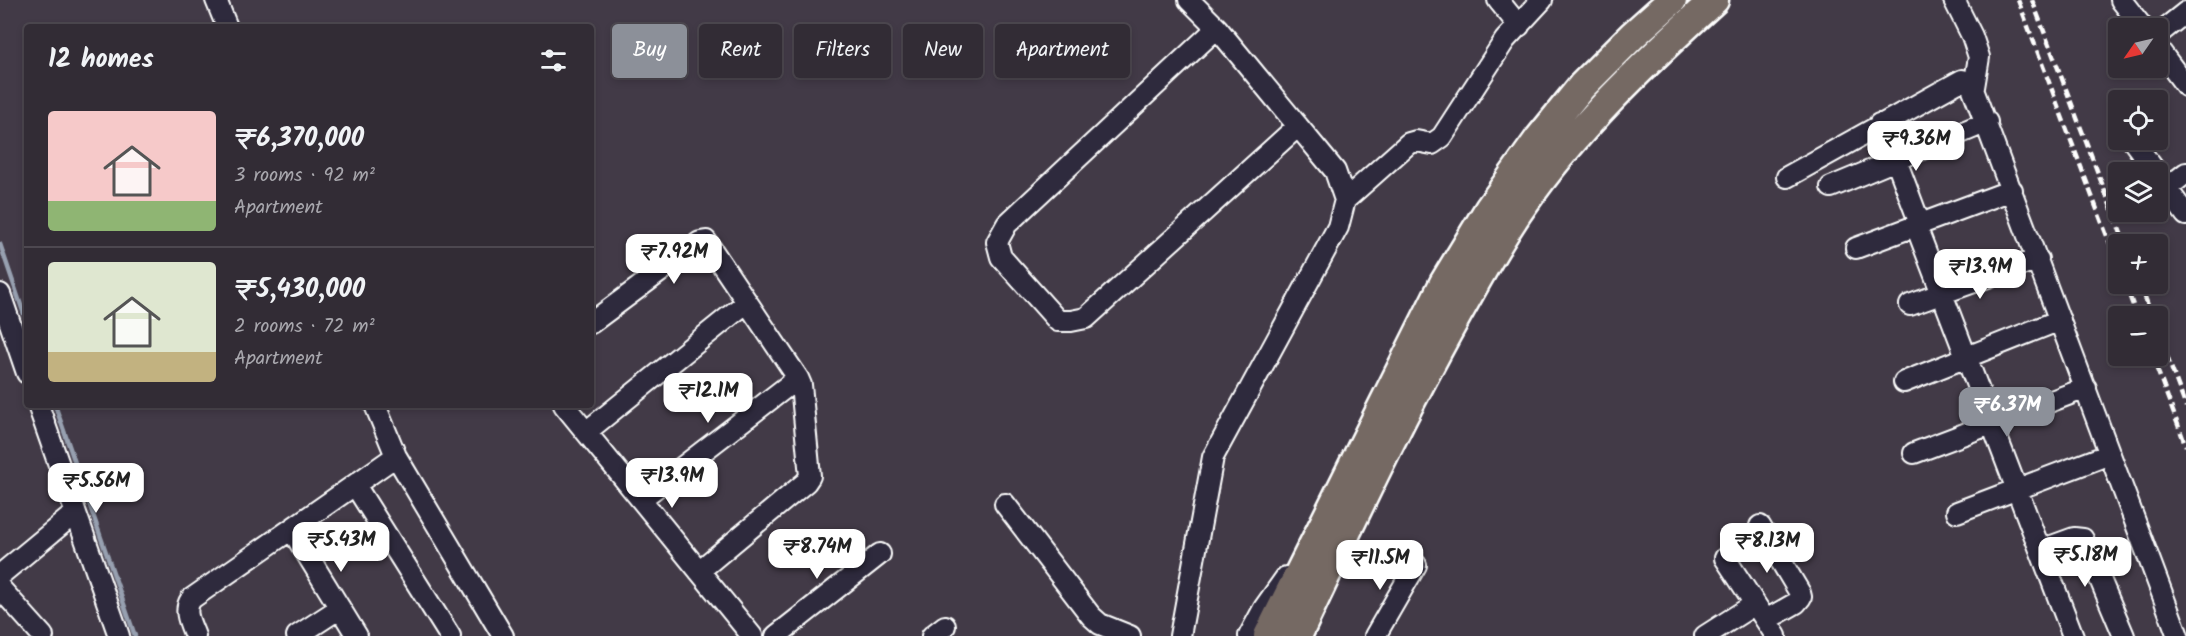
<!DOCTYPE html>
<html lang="en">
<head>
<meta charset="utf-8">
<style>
  :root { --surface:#322c35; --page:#3d3841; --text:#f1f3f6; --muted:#a8a7ad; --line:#4d4850; --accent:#8c9099 }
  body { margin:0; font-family:Kalam,sans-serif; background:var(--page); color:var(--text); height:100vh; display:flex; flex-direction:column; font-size:22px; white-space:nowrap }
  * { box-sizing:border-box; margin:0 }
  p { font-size:20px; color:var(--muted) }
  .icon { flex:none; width:33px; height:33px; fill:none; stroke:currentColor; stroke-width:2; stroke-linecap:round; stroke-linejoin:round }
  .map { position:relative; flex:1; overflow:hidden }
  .side { position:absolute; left:24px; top:24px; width:570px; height:384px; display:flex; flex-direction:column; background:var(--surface); border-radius:6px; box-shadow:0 3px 9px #0003,0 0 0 2px var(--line) }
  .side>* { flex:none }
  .banner { position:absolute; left:612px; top:24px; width:570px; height:54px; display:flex; gap:12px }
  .needle { width:39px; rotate:236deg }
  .controls { position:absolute; left:2108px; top:18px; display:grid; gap:12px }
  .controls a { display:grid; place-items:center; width:60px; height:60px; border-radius:6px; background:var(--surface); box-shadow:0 3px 9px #0003,0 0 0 2px var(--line); font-size:30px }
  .price { position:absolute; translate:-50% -51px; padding:0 14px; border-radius:12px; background:#fff; color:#222; font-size:20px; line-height:39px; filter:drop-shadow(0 2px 3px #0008) }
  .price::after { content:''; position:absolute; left:50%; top:36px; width:18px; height:14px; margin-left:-9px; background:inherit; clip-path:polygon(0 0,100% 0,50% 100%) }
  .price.on { background:var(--accent); color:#fff }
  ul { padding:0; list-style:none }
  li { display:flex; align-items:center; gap:18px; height:150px; padding:0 24px }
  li+li { border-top:2px solid var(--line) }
  li span { display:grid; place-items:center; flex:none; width:168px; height:120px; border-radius:6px; color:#555 }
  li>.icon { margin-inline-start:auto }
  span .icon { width:72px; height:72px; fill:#fffc; stroke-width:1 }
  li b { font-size:26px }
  h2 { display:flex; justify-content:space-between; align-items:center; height:72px; padding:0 24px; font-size:26px }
  .chip { padding:0 21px; border-radius:6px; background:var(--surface); box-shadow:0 3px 9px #0003,0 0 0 2px var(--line); font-size:21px; line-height:54px }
  .chip.on { background:var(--accent); color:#fff }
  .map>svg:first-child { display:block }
</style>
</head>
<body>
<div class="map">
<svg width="2186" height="636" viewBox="0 0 2186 636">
  <rect width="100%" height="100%" fill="#423a47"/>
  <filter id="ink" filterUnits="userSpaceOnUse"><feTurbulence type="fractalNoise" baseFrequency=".0167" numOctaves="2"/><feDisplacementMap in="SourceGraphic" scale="12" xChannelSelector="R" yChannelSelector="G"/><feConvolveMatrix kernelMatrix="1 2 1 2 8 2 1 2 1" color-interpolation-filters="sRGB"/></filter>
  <g filter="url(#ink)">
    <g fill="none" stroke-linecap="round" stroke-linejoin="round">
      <path stroke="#97a0b0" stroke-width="4.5" d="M 0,244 L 27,323
        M 55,405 L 135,636"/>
      <g stroke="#fff" stroke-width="24">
        <path id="minor" d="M 216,0 L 227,27
          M 1498,0 L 1519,26
          M 1954,0 L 1972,36 L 1979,57 L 1974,87
          M 2121,0 L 2143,28
          M 1217,28 L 1007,224 L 997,242 L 1001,257 L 1058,321 L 1071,321 L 1086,318 L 1298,126
          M 2157,35 L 2186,12
          M 2157,47 L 2186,86
          M 1879,124 L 1896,160 L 1920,224
          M 2133,141 L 2156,172
          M 2157,175 L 2186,215
          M 1787,177 L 1962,80 L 1971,84 L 2178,636
          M 1831,187 L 1987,122
          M 2167,188 L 2186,173
          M 1345,200 L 1409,143 L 1416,141 L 1432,144 L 1442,137 L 1505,40 L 1542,0
          M 1916,226 L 2073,636
          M 1856,248 L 2012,190
          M 0,294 L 27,373
          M 1910,305 L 2038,259
          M 591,323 L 700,242 L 706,241 L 798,378 L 801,385 L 810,476 L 806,482 L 699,571
          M 1904,382 L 2060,320
          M 38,405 L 119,636
          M 375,405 L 396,456 L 503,636
          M 564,405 L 752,636
          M 586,432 L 747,302
          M 1914,453 L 2086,388
          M 355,485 L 450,636
          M 641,499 L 798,378
          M 1005,504 L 1091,616 L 1100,624 L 1130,636
          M 1957,512 L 2110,454
          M 1760,526 L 1800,593 L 1801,597 L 1796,603 L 1766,620
          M 292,530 L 357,636
          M 2041,550 L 2074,538 L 2083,539 L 2124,636
          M 1725,558 L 1776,636
          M 0,575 L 75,513
          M 0,588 L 43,636
          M 195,636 C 190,623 183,611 191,599 L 396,456
          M 297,636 L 340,608
          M 776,636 L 880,554
          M 932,636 L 945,626
          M 1180,636 L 1213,457 L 1338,227 L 1345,200 L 1335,171 L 1217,28 L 1189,0
          M 1249,636 L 1264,608 L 1286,577
          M 1375,636 L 1416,565
          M 1705,636 L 1755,604"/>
      </g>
      <g stroke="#fff" stroke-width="33">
        <path id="highway" d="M 1268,636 L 1444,283 L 1489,209 L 1539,139 L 1582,86 L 1633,35 L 1672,0
          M 1297,636 C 1348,528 1399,419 1457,315 C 1478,278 1498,240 1522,206 C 1575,129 1645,63 1714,0"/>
      </g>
      <use href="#minor" stroke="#2f2a3d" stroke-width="20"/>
      <use href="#highway" stroke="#756964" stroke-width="28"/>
      <path stroke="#fff" stroke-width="4.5" stroke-dasharray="9 4.5" stroke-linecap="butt" d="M 2018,0 L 2118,265
        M 2032,0 L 2125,244
        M 2125,284 L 2137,316
        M 2140,284 L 2152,316
        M 2157,330 L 2186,407
        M 2152,356 L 2186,446"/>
    </g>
  </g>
</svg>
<div class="controls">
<a><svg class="needle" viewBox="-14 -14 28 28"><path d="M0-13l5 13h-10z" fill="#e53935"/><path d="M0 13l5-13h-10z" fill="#a8a7ad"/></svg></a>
<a><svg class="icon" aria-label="locate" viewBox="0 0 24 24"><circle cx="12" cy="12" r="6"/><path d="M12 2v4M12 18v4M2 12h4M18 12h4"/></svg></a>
<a><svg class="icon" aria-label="layers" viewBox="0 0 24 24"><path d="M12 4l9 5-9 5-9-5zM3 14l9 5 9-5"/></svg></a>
<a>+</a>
<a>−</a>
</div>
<b class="price" style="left:1916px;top:172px">₹9.36M</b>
<b class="price" style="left:674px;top:285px">₹7.92M</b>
<b class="price" style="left:1980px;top:300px">₹13.9M</b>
<b class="price" style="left:708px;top:424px">₹12.1M</b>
<b class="price on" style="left:2007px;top:438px">₹6.37M</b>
<b class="price" style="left:672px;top:509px">₹13.9M</b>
<b class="price" style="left:96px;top:514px">₹5.56M</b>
<b class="price" style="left:341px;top:573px">₹5.43M</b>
<b class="price" style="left:1767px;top:574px">₹8.13M</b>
<b class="price" style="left:817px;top:580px">₹8.74M</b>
<b class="price" style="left:2085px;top:588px">₹5.18M</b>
<b class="price" style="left:1380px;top:591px">₹11.5M</b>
<div class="banner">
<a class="chip on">Buy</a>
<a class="chip">Rent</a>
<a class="chip">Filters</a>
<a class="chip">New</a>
<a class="chip">Apartment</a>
</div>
<section class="side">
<h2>12 homes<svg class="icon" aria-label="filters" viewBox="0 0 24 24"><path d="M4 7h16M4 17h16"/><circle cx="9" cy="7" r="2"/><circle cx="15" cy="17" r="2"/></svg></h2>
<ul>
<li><span style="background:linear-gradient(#f6c9c9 75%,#8fb573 0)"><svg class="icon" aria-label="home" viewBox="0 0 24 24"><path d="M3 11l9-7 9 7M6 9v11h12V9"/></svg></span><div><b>₹6,370,000</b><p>3 rooms · 92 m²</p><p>Apartment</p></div></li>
<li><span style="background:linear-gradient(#dfe7d0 75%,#c2b280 0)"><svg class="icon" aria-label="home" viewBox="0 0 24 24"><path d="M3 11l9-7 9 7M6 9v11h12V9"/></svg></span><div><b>₹5,430,000</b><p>2 rooms · 72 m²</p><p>Apartment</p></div></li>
</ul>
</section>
</div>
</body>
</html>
